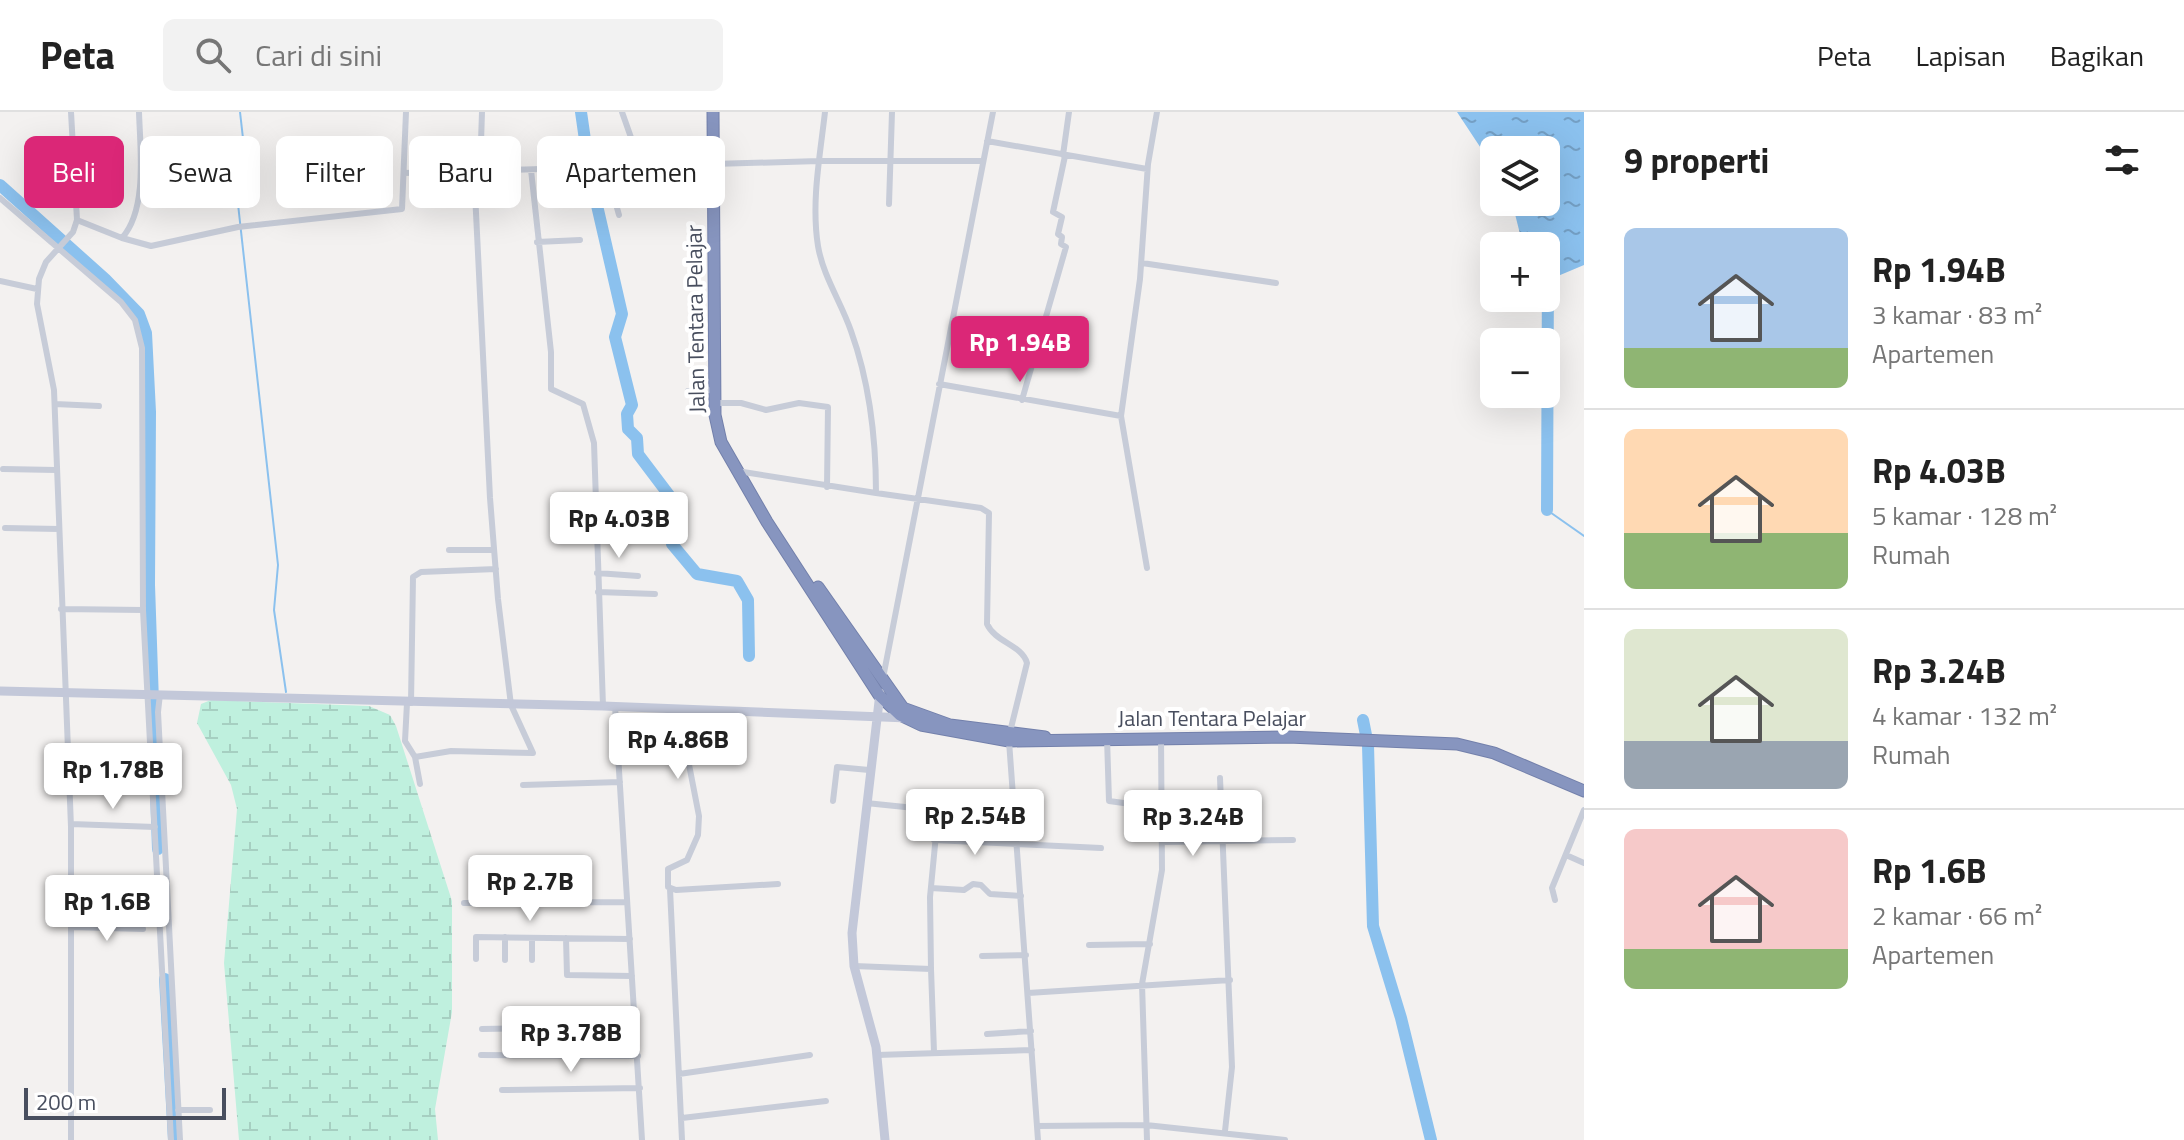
<!DOCTYPE html>
<html lang="id">
<head>
<meta charset="utf-8">
<style>
  :root { --surface:#fff; --page:#f2f2f2; --text:#222; --muted:#767676; --line:#e0e0e0; --accent:#db2777 }
  body { margin:0; font-family:"Titillium Web",sans-serif; background:var(--page); color:var(--text); height:100vh; display:flex; flex-direction:column; font-size:30px; white-space:nowrap }
  * { box-sizing:border-box; margin:0 }
  p { font-size:26px; color:var(--muted) }
  .icon { flex:none; width:44px; height:44px; fill:none; stroke:currentColor; stroke-width:2; stroke-linecap:round; stroke-linejoin:round }
  .map { position:relative; flex:1; overflow:hidden }
  .details { display:flex; flex-direction:column; background:var(--surface); width:600px }
  .details>* { flex:none }
  .guide { position:absolute; left:24px; top:24px; width:760px; height:72px; display:flex; gap:16px }
  .tools { position:absolute; left:1480px; top:24px; display:grid; gap:16px }
  .tools a { display:grid; place-items:center; width:80px; height:80px; border-radius:12px; background:var(--surface); box-shadow:0 8px 32px #0002; font-size:40px }
  .scale { position:absolute; left:24px; bottom:20px; width:202px; box-sizing:border-box; padding-left:8px; border:4px solid #484e5e; border-top:0; font-size:22px; line-height:28px; white-space:nowrap; color:#484e5e; -webkit-text-stroke:6px #fff; paint-order:stroke }
  .price { position:absolute; translate:-50% -68px; padding:0 18px; border-radius:8px; background:#fff; color:#222; font-size:26px; line-height:52px; filter:drop-shadow(0 2px 4px #0008) }
  .price::after { content:''; position:absolute; left:50%; top:48px; width:24px; height:18px; margin-left:-12px; background:inherit; clip-path:polygon(0 0,100% 0,50% 100%) }
  .price.on { background:var(--accent); color:#fff }
  ul { padding:0; list-style:none }
  li { display:flex; align-items:center; gap:24px; height:200px; padding:0 40px }
  li+li { border-top:2px solid var(--line) }
  li span { display:grid; place-items:center; flex:none; width:224px; height:160px; border-radius:12px; color:#555 }
  li>.icon { margin-inline-start:auto }
  span .icon { width:96px; height:96px; fill:#fffc; stroke-width:1 }
  li b { font-size:34px }
  h2 { display:flex; justify-content:space-between; align-items:center; height:96px; padding:0 40px; font-size:34px }
  .tag { padding:0 28px; border-radius:12px; background:var(--surface); box-shadow:0 8px 32px #0002; font-size:28px; line-height:72px }
  .tag.on { background:var(--accent); color:#fff }
  header { display:flex; align-items:center; gap:48px; box-sizing:border-box; height:112px; padding:0 40px; background:var(--surface); border-bottom:2px solid var(--line) }
  header strong { font-size:38px }
  nav { display:flex; gap:44px; margin-inline-start:auto; font-size:28px }
  .search { width:560px; height:72px; background:var(--page); display:flex; align-items:center; gap:20px; box-sizing:border-box; padding:0 28px; border-radius:12px; color:var(--muted); font-size:30px }
  main { display:flex; flex:1; min-height:0 }
  .map>svg:first-child { display:block }
</style>
</head>
<body>
<header>
<strong>Peta</strong>
<div class="search"><svg class="icon" aria-label="search" viewBox="0 0 24 24"><circle cx="10" cy="10" r="6"/><path d="M15 15l6 6"/></svg>Cari di sini</div>
<nav><a>Peta</a><a>Lapisan</a><a>Bagikan</a></nav>
</header>
<main>
<div class="map">
<svg width="1584" height="1028" viewBox="0 0 1584 1028">
  <defs>
    <pattern id="wetland-marsh" width="20" height="14" patternUnits="userSpaceOnUse" patternTransform="scale(2)"><rect width="20" height="14" fill="#bff0de"/><path d="M1 5h8M5 5V1M11 12h8M15 12V8" fill="none" stroke="#a6cfc1"/></pattern>
    <pattern id="water-ripples" width="26" height="14" patternUnits="userSpaceOnUse" patternTransform="scale(2)"><rect width="26" height="14" fill="#8bc1ee"/><path d="M2 4q2-2 4 0t4 0M15 11q2-2 4 0t4 0" fill="none" stroke="#749fc4"/></pattern>
  </defs>
  <rect width="100%" height="100%" fill="#f3f1f0"/>
  <path fill="url(#wetland-marsh)" d="M 211,588 L 369,594 L 390,603 L 396,614 L 452,789 L 452,900 L 435,997 L 438,1028 L 239,1028 L 224,851 L 237,697 L 231,673 L 197,611 L 201,592 Z"/>
  <path fill="url(#water-ripples)" d="M 1457,0 L 1584,0 L 1584,153 L 1546,169 L 1546,134 L 1523,134 L 1512,90 L 1546,90 L 1546,38 L 1494,38 L 1494,56 Z"/>
  <g fill="none" stroke-linecap="round" stroke-linejoin="round">
    <path stroke="#8bc1ee" stroke-width="2" d="M 240,0 L 245,44 L 237,83 L 278,453 L 274,498 L 286,580
      M 1547,398 L 1584,424"/>
    <path stroke="#8bc1ee" stroke-width="12" d="M 581,0 L 589,56
      M 590,63 L 622,202 L 615,225 L 632,293 L 627,302 L 628,317 L 637,326 L 638,342 L 675,391 L 672,432 L 697,462 L 737,469 L 748,488 L 749,544
      M 0,73 L 105,167 L 139,202 L 146,221 L 150,300 L 149,473 L 158,737
      M 1547,398 L 1548,153
      M 1363,608 L 1368,633 L 1373,814 L 1401,906 L 1431,1028
      M 165,867 L 174,1028"/>
    <g stroke="#7380ab" stroke-width="13">
      <path id="highway" d="M 713,0 L 715,303 L 721,330 L 767,410 L 879,583 L 900,603 L 921,613 L 1009,629 L 1288,625 L 1457,632 L 1494,641 L 1584,679
        M 818,475 L 903,596 L 950,613 L 1045,625"/>
    </g>
    <path stroke="#c7ccd8" stroke-width="6" d="M 622,0 L 634,34 L 635,56
      M 825,0 C 820,44 811,90 818,134 C 823,164 841,190 851,219 C 870,272 876,325 876,381 L 981,396 L 989,401 L 987,512 C 995,530 1022,533 1027,551 L 1010,620
      M 987,29 L 1147,57
      M 1063,43 L 1069,0
      M 611,57 L 612,78 L 619,103
      M 531,58 L 551,240 L 551,277 L 583,292 L 594,331 L 603,594
      M 480,60 L 482,0
      M 404,61 L 819,49 L 983,49
      M 0,86 L 121,190 L 135,208 L 142,236 L 143,498 L 171,1028
      M 889,92 L 892,0
      M 77,108 L 122,126 C 148,97 140,36 139,0
      M 122,126 L 151,134 L 238,115 L 402,97 L 406,0
      M 537,130 L 580,128
      M 1142,151 L 1276,171
      M 0,169 L 37,177
      M 939,272 L 1121,304
      M 688,279 L 715,278
      M 1022,288 L 1066,135 L 1061,132 L 1062,125 L 1058,122 L 1062,105 L 1053,100 L 1065,44
      M 715,291 L 741,291 L 766,298 L 799,291 L 828,295 L 827,375
      M 55,292 L 99,294
      M 3,357 L 56,358
      M 737,359 L 876,381
      M 5,416 L 59,417
      M 449,438 L 494,438
      M 1147,456 L 1121,304 L 1140,167 L 1148,52 L 1157,0
      M 597,461 L 638,464
      M 598,480 L 655,482
      M 61,497 L 143,498
      M 883,566 L 993,0
      M 160,582 L 158,600 L 180,1028
      M 407,591 L 405,629 L 415,645 L 451,639 L 533,641 L 511,593 L 498,487 L 490,386 L 474,60
      M 411,591 L 413,465 L 421,460 L 496,457
      M 615,594 L 642,1028
      M 678,596 L 699,704 L 698,723 L 687,748 L 668,757 L 668,775 L 676,778 L 778,772
      M 1107,626 L 1109,689 L 1160,696
      M 1009,629 L 1038,1028
      M 415,645 L 420,672
      M 1220,666 L 1232,955 L 1225,1019
      M 523,673 L 620,670
      M 833,689 L 837,655 L 869,658
      M 866,691 L 934,698 L 938,702 L 930,785 L 931,857
      M 71,712 L 155,715
      M 934,728 L 1101,736
      M 1162,730 L 1293,728
      M 1566,743 L 1584,751
      M 931,776 L 964,778 L 973,772 L 981,773 L 990,782 L 1021,784
      M 670,777 L 682,1028
      M 1555,788 L 1552,776 L 1584,698
      M 464,791 L 627,790
      M 73,815 L 143,817
      M 566,826 L 567,863 L 632,864
      M 1089,833 L 1150,832
      M 982,844 L 1026,843
      M 476,847 L 476,825 L 630,827
      M 505,848 L 505,825
      M 532,848 L 532,826
      M 854,854 L 931,857 L 934,940
      M 1028,881 L 1230,868
      M 482,917 L 636,914
      M 987,922 L 1031,919
      M 481,943 L 638,944
      M 877,943 L 1032,938
      M 679,962 L 810,943
      M 502,978 L 640,976
      M 178,998 L 210,998
      M 682,1006 L 826,989
      M 1037,1014 L 1146,1013 L 1285,1028
      M 71,1028 L 71,715 L 54,278 L 37,192 L 39,167 L 46,150 L 73,120 L 77,108 L 71,0
      M 1147,1028 L 1142,872 L 1162,758 L 1161,625"/>
    <path stroke="#c3c8d9" stroke-width="9" d="M 0,579 L 603,594 L 908,606
      M 880,581 L 852,821 L 854,854 L 876,935 L 885,1028"/>
    <use href="#highway" stroke="#8795bf" stroke-width="11"/>
  </g>
  <g text-anchor="middle" dominant-baseline="central" stroke-width="8" stroke-linejoin="round" paint-order="stroke">
    <g font-size="22" fill="#484e5e" stroke="#fff">
      <text transform="translate(695 207) rotate(-91)">Jalan Tentara Pelajar</text>
      <text x="1212" y="606">Jalan Tentara Pelajar</text>
    </g>
  </g>
</svg>
<div class="tools">
<a><svg class="icon" aria-label="layers" viewBox="0 0 24 24"><path d="M12 4l9 5-9 5-9-5zM3 14l9 5 9-5"/></svg></a>
<a>+</a>
<a>−</a>
</div>
<div class="scale">200 m</div>
<b class="price on" style="left:1020px;top:272px">Rp 1.94B</b>
<b class="price" style="left:619px;top:448px">Rp 4.03B</b>
<b class="price" style="left:678px;top:669px">Rp 4.86B</b>
<b class="price" style="left:113px;top:699px">Rp 1.78B</b>
<b class="price" style="left:975px;top:745px">Rp 2.54B</b>
<b class="price" style="left:1193px;top:746px">Rp 3.24B</b>
<b class="price" style="left:530px;top:811px">Rp 2.7B</b>
<b class="price" style="left:107px;top:831px">Rp 1.6B</b>
<b class="price" style="left:571px;top:962px">Rp 3.78B</b>
<div class="guide">
<a class="tag on">Beli</a>
<a class="tag">Sewa</a>
<a class="tag">Filter</a>
<a class="tag">Baru</a>
<a class="tag">Apartemen</a>
</div>
</div>
<section class="details">
<h2>9 properti<svg class="icon" aria-label="filters" viewBox="0 0 24 24"><path d="M4 7h16M4 17h16"/><circle cx="9" cy="7" r="2"/><circle cx="15" cy="17" r="2"/></svg></h2>
<ul>
<li><span style="background:linear-gradient(#a9c7e8 75%,#8fb573 0)"><svg class="icon" aria-label="home" viewBox="0 0 24 24"><path d="M3 11l9-7 9 7M6 9v11h12V9"/></svg></span><div><b>Rp 1.94B</b><p>3 kamar · 83 m²</p><p>Apartemen</p></div></li>
<li><span style="background:linear-gradient(#ffd9b3 65%,#8fb573 0)"><svg class="icon" aria-label="home" viewBox="0 0 24 24"><path d="M3 11l9-7 9 7M6 9v11h12V9"/></svg></span><div><b>Rp 4.03B</b><p>5 kamar · 128 m²</p><p>Rumah</p></div></li>
<li><span style="background:linear-gradient(#dfe7d0 70%,#9aa5b1 0)"><svg class="icon" aria-label="home" viewBox="0 0 24 24"><path d="M3 11l9-7 9 7M6 9v11h12V9"/></svg></span><div><b>Rp 3.24B</b><p>4 kamar · 132 m²</p><p>Rumah</p></div></li>
<li><span style="background:linear-gradient(#f6c9c9 75%,#8fb573 0)"><svg class="icon" aria-label="home" viewBox="0 0 24 24"><path d="M3 11l9-7 9 7M6 9v11h12V9"/></svg></span><div><b>Rp 1.6B</b><p>2 kamar · 66 m²</p><p>Apartemen</p></div></li>
</ul>
</section>
</main>
</body>
</html>
